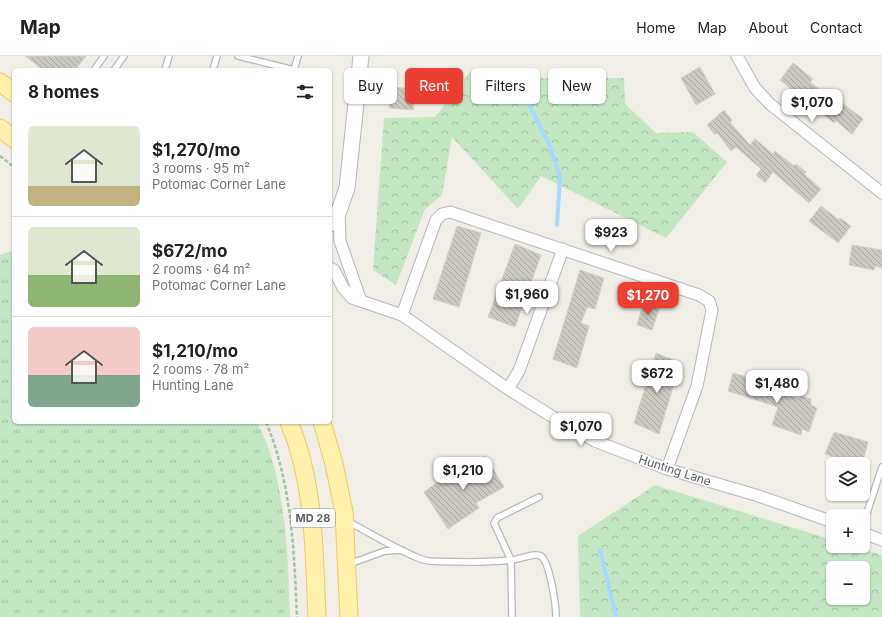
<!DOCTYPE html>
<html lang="en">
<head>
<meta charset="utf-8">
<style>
  :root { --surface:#fff; --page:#f2f2f2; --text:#222; --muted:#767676; --line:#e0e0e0; --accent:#ea3f32 }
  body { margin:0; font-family:Inter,sans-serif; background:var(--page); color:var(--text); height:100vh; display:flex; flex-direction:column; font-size:15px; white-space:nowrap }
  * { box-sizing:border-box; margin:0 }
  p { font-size:13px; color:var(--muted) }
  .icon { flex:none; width:22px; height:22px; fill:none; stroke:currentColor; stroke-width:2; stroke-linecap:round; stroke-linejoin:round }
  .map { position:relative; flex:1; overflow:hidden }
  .panel { position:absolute; left:12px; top:12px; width:320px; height:356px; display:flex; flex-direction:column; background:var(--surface); border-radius:6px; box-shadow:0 1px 3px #0004 }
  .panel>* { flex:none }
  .hud { position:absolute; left:344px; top:12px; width:380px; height:36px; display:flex; gap:8px }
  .fabs { position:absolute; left:826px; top:401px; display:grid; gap:8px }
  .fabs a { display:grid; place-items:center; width:44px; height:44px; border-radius:6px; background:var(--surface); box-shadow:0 1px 3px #0004; font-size:20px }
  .price { position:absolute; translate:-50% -34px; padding:0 9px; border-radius:8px; background:#fff; color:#222; font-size:13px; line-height:26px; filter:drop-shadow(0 1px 2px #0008) }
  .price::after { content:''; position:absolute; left:50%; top:24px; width:12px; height:9px; margin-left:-6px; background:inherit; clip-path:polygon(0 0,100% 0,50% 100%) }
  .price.on { background:var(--accent); color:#fff }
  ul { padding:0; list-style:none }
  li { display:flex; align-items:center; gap:12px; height:100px; padding:0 16px }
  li+li { border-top:1px solid var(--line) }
  li span { display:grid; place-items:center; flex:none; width:112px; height:80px; border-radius:6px; color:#555 }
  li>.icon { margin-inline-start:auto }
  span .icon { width:48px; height:48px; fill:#fffc; stroke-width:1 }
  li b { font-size:17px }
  h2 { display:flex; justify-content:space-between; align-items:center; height:48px; padding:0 16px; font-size:17px }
  .chip { padding:0 14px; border-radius:6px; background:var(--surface); box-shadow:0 1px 3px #0004; font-size:14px; line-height:36px }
  .chip.on { background:var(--accent); color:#fff }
  header { display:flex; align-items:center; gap:24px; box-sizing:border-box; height:56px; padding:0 20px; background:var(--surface); border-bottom:1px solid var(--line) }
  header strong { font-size:19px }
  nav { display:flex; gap:22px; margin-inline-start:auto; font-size:14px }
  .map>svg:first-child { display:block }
</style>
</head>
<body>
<header>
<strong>Map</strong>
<nav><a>Home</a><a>Map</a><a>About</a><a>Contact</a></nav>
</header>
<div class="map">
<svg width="882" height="561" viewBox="0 0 882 561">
  <defs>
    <pattern id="grass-tufts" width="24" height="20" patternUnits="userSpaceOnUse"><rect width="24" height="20" fill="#c3e7c3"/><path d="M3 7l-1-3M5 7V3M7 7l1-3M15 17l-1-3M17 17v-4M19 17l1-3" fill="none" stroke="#a2bfa2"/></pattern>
    <pattern id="forest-crowns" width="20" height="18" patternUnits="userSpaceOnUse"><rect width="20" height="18" fill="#c3e7c3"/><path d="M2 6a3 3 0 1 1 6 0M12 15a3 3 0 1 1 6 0" fill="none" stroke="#a2bfa2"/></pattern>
    <pattern id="building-back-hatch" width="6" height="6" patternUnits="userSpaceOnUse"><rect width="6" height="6" fill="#ccc9c3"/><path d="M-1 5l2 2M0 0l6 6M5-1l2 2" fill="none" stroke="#a9a7a2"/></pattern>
  </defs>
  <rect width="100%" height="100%" fill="#f0eee6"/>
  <path fill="url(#grass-tufts)" d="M 14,194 L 14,366 L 257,366 C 262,376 267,387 270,397 C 287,450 288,506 290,561 L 0,561 L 0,199 Z"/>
  <path fill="url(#forest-crowns)" fill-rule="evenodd" d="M 470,16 L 538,22 L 624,22 L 625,48 L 656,77 L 693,76 L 727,106 L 666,182 L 541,120 L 518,153 L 452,81 L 442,139 L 425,153 L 396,229 L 373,214 L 384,62 L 435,61 Z
    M 655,429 L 833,484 L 833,490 L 852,490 L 882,499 L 882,561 L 580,561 L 578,480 ZM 833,512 L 863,512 L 863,542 L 833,542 Z"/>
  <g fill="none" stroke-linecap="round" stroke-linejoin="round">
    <path stroke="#a7d9ff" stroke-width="4" d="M 519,29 L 549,88 L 560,121 L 557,169
      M 600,494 L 616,561"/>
  </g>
  <path fill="url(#building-back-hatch)" stroke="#d5d0c4" d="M 25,0 L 86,0 L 75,14 L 43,14 Z
    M 793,7 L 813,23 L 810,26 L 834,45 L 836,42 L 863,63 L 852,78 L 836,65 L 834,67 L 780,24 Z
    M 700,11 L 715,38 L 696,49 L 681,22 Z
    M 391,31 L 415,33 L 413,54 L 389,52 Z
    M 724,54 L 732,64 L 730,66 L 750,89 L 755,83 L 773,98 L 775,95 L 794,110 L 796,108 L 806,116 L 804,118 L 821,133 L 809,147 L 773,116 L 765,127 L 756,119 L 761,113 L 736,91 L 731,95 L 717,77 L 715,79 L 707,69 Z
    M 821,150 L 839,164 L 840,162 L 851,170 L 838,187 L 809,165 Z
    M 457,170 L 481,177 L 459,251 L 433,243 Z
    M 515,188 L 541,199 L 515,271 L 488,261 Z
    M 852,189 L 882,194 L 882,212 L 875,210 L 874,214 L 849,209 Z
    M 580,214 L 604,222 L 595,253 L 587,251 L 581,267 L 589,270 L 577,312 L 553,303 Z
    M 644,245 L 660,251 L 652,274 L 637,269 Z
    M 656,297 L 680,307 L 659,378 L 634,367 Z
    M 733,317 L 766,326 L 764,333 L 799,343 L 801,340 L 811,343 L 811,349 L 817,352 L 809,376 L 802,373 L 801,379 L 772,369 L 778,351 L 728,335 Z
    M 834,376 L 868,386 L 862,408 L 853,408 L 825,398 Z
    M 485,400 L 504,431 L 476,447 L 479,452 L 448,473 L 424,436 L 454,415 L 455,417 Z"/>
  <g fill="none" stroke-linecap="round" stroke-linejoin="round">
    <g stroke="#b6b9bd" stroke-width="8">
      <path id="service" d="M 238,0 L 294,14
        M 94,14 L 104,0
        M 114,14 L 124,0
        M 165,14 L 169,0
        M 213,14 L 217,0
        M 294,14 L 298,0
        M 347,465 C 363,473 414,504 429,505 C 454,506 486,507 511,504 C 519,504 534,496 541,500 C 550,507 556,549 556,561
        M 863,469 L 882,411
        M 349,508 L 385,495 L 402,494
        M 512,561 L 511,504 L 494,467 L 497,462 L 539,441"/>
    </g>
    <g stroke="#b6b9bd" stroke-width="13">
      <path id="minor" d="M 737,0 L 755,32 L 770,48 L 882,137
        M 339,155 L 340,185 L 361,245
        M 330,212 L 334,214 L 343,232 L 352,242 L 402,259 L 508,333 L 561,366 L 595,385 L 667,413 L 759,440 L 833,466
        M 402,259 L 436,164 L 442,158 L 450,156 L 699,239 L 709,245 L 712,254 L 697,330 L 667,413
        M 508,333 L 519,315 L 563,193
        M 863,477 L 882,484"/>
    </g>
    <g stroke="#b5b9be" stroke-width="17">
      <path id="secondary" d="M 330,168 L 339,155 L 347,132 L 361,0"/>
    </g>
    <g stroke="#f2c85d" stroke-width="19">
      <path id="primary" d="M 0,26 L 14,37
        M 0,72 L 14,83
        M 289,366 C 315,428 314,495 317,561
        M 322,366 L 334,408 L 344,456 L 349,561"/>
    </g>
    <path stroke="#9ac6a7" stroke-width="2.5" stroke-dasharray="4 2" stroke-linecap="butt" d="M 0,100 L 14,111
      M 266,366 C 292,428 294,495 297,561"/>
    <use href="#service" stroke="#fff" stroke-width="5.5"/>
    <use href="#minor" stroke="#fff" stroke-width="11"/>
    <use href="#secondary" stroke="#fff" stroke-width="15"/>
    <use href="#primary" stroke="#fff1ac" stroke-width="17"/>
  </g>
  <g text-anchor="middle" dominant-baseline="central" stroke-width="3" stroke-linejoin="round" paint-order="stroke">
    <rect fill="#fff" stroke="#8e9195" stroke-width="1" x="291" y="453" width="44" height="18" rx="3"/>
    <g font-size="11" font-weight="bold" fill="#5e6267">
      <text x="313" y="462">MD 28</text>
    </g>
    <g font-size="12" fill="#5e6267" stroke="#fff">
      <text transform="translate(675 414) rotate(18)">Hunting Lane</text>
    </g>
  </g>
</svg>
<div class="fabs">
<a><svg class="icon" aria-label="layers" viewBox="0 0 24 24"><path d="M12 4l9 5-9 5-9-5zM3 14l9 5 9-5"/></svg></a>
<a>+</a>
<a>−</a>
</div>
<b class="price" style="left:812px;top:67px">$1,070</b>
<b class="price" style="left:611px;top:197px">$923</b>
<b class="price" style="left:527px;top:259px">$1,960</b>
<b class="price on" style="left:648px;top:260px">$1,270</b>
<b class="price" style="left:657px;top:338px">$672</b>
<b class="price" style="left:777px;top:348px">$1,480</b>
<b class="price" style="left:581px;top:391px">$1,070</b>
<b class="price" style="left:463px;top:435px">$1,210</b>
<div class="hud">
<a class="chip">Buy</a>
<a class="chip on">Rent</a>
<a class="chip">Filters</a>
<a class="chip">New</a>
</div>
<section class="panel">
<h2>8 homes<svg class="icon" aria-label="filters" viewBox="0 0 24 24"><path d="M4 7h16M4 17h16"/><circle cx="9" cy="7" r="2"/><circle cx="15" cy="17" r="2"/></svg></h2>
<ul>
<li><span style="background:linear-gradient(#dfe7d0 75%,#c2b280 0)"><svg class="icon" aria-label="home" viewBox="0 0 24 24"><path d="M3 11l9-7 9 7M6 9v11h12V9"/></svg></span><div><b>$1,270/mo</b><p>3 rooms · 95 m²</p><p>Potomac Corner Lane</p></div></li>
<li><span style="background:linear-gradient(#dfe7d0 60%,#8fb573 0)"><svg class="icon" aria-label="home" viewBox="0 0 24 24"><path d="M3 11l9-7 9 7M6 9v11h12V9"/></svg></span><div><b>$672/mo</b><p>2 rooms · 64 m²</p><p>Potomac Corner Lane</p></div></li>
<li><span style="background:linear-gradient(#f6c9c9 60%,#7fa58c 0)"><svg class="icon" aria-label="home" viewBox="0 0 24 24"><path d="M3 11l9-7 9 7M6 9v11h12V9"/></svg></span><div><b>$1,210/mo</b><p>2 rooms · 78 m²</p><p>Hunting Lane</p></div></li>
</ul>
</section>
</div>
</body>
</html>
